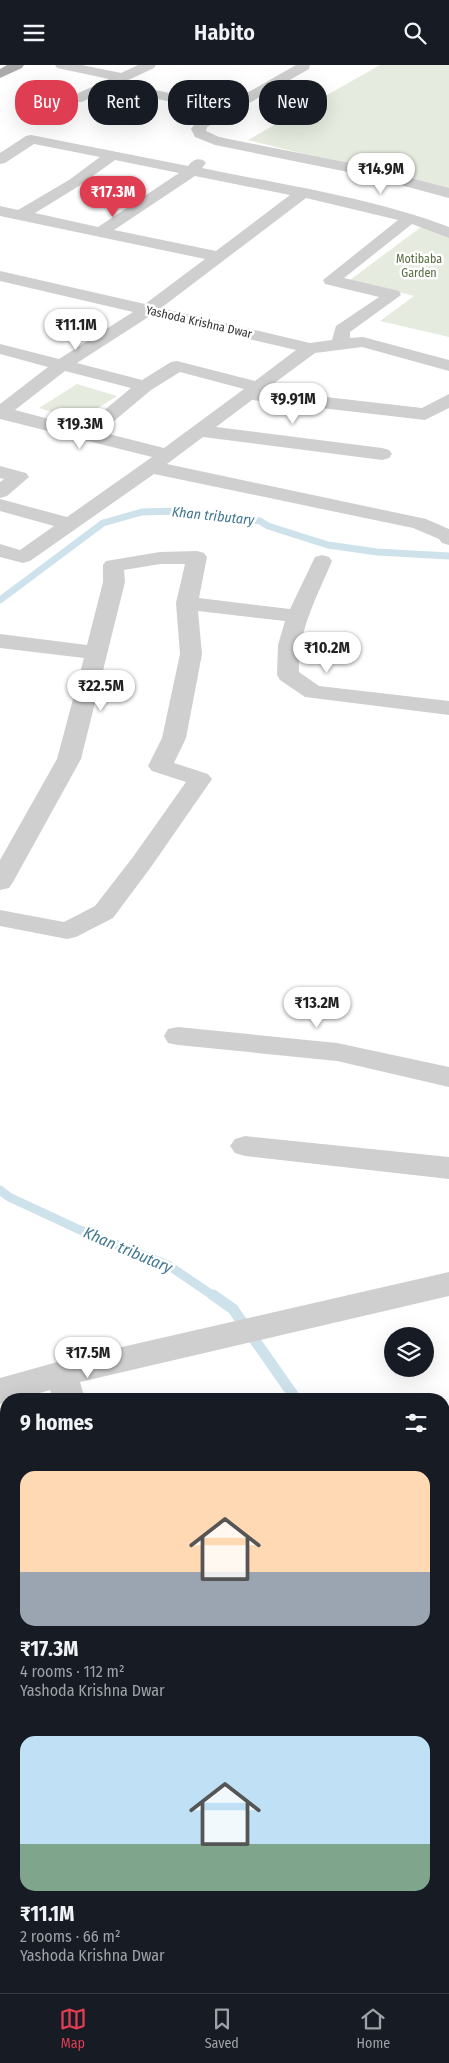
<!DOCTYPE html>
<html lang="en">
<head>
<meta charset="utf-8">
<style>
  :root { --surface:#171b24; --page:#20242c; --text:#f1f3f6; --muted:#9ea1a6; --line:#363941; --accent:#df3d52 }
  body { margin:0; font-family:"Fira Sans Condensed",sans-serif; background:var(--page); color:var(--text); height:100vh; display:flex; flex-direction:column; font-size:19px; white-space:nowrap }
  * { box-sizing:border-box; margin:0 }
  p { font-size:16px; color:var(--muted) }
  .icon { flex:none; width:28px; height:28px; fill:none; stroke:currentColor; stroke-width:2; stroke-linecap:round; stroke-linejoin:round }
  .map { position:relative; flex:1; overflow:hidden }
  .side { position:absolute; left:0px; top:1328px; width:450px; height:601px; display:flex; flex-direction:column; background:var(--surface); border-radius:20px 20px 0 0; box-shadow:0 5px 20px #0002 }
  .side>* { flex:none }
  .banner { position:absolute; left:15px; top:15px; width:420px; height:45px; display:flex; gap:10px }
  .buttons { position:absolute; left:384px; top:1262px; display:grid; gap:10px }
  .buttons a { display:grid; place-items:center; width:50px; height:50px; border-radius:50%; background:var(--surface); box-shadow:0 5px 20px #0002; font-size:25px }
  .price { position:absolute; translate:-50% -42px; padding:0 11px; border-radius:18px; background:#fff; color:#222; font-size:16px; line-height:32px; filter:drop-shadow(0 1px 2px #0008) }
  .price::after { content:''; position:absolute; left:50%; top:30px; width:15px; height:11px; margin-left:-8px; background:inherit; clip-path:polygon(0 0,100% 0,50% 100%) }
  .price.active { background:var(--accent); color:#fff }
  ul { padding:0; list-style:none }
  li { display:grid; align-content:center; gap:10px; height:265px; padding:0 20px }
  li span { display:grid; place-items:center; height:155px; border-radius:15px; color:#555 }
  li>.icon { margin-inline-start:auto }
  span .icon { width:90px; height:90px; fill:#fffc; stroke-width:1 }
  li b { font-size:21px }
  h2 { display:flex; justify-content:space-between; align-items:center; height:60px; padding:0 20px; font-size:21px }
  .chip { padding:0 18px; border-radius:20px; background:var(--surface); box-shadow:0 5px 20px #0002; font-size:18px; line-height:45px }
  .chip.active { background:var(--accent); color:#fff }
  header { display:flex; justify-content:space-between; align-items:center; height:65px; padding:0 20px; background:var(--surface); font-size:22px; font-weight:600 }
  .dock { display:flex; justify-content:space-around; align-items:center; height:70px; border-top:1px solid var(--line); background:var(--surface); font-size:14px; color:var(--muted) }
  .dock a { display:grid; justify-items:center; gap:2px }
  .dock .active { color:var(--accent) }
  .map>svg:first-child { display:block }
</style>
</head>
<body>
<header><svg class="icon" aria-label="menu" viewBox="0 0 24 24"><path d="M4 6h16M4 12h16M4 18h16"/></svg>Habito<svg class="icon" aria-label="search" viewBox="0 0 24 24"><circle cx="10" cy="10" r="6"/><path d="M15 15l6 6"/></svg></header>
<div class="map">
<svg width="449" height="1928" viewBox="0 0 449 1928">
  <rect width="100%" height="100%" fill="#fff"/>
  <path fill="#e5ebde" d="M 380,0 L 449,0 L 449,125 L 248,75 Z
    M 421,162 L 449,172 L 449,272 L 380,256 L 414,231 L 350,215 Z
    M 77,319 L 117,331 L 79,355 L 39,343 Z"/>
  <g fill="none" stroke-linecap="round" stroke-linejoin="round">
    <path stroke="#cee2ec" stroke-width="7" d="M 0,535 L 103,458 L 142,447 L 177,446 L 260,456 L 268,461 L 328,480 L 377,487 L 449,491"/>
    <path stroke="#cee2ec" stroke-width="9" d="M 0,1125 L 9,1132 L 80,1165 L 168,1200 L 215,1232"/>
    <path stroke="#cee2ec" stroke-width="11" d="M 213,1230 L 233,1244 L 296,1334
      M 377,1928 L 382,1922"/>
    <path fill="#cfcfcf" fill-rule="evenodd" d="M 55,0 L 82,0 L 121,8 L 138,0 L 156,0 L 154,3 L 122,18 L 226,40 L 296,0 L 310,0 L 309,4 L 207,62 L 206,66 L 219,72 L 364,101 L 449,123 L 449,133 L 363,110 L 215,80 L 195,72 L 191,64 C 197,55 205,51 215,46 L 110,24 L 82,37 L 72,37 L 70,34 L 72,31 L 109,14 L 57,3 Z
      M 31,70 L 188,101 C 193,95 196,93 203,95 L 206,98 L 202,103 C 284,120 370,132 449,162 L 449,173 L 412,159 L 344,213 L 399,226 L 401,230 L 350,267 L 350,273 L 363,272 L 449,295 L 449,306 L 362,282 L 315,288 L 265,325 L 422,343 L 449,329 L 449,343 L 425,355 L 252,335 L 216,362 L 382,383 L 389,385 L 392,389 L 389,393 L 382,395 L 203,372 L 167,399 L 426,454 L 449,464 L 449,480 L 442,478 L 439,474 L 413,463 L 154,409 L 30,496 L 23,498 L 0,492 L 0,479 L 20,485 L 54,461 L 0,446 L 0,434 L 67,452 L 152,392 L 0,354 L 0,339 L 48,302 L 0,289 L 0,279 L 59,294 L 133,247 L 0,216 L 0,206 L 145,239 L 205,194 L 0,151 L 0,141 L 18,145 L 69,115 L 100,92 L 34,79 L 5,98 L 0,99 L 0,88 L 26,71 ZM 115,95 L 179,108 L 98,162 L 35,148 L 79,121 ZM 195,111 L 290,130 L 216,186 L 114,165 ZM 306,133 L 398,155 L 323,215 L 325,219 L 379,232 L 336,261 L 332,275 L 310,278 L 161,243 ZM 150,251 L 296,285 L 255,316 L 177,296 L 171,297 L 142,315 L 77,298 ZM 65,306 L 131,323 L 83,363 L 15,345 ZM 180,307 L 244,324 L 164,383 L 101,367 L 151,325 Z
      M 0,401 L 26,408 L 29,412 L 7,431 L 0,433 L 0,417 L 4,414 L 0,413 Z
      M 197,486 L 204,488 L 207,492 L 199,533 L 290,544 L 315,492 L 322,490 L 329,492 L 332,496 C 317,532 297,567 299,607 L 319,621 L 449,636 L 449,650 L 305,632 L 280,615 L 277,610 L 278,580 L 285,556 L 198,546 L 202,589 L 186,673 L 174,698 L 208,709 L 212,714 L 151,802 L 113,853 L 76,872 L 67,874 L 0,861 L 0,845 L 64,857 L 95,841 L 133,792 L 186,717 L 152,706 L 148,701 L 162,673 L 180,589 L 176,538 L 185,499 L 160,499 L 124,505 L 125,517 L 81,694 L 13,817 L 9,823 L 0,825 L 0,795 L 57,694 L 84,593 L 0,583 L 0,569 L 87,580 L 103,517 L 103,500 L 106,496 L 160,487 Z
      M 178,962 L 337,978 L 449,1002 L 449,1022 L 337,996 L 178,980 L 168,978 L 164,971 L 168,964 Z
      M 245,1071 L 449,1092 L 449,1114 L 245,1091 L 235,1088 L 230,1081 L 235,1074 Z
      M 449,1207 L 449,1231 L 80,1317 L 85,1334 L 53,1334 L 50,1325 L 19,1334 L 6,1334 L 6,1337 L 0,1339 L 0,1313 L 61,1296 Z
      M 6,1522 L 6,1553 L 0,1556 L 0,1524 Z
      M 6,1744 L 6,1781 L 0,1784 L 0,1746 Z"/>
    <path fill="#aaa" fill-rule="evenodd" d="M 7,0 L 24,0 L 22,3 L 0,13 L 0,4 Z"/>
  </g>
  <g text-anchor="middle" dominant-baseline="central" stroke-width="5" stroke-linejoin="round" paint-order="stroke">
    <g font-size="12" fill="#576d40" stroke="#fff">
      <text x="419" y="194">Motibaba<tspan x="419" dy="14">Garden</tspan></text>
    </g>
    <g font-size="12" fill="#323232" stroke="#fff">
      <text transform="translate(199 257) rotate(13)">Yashoda Krishna Dwar</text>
    </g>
    <g font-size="14" font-style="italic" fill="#417792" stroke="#fff">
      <text transform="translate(213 451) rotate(6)">Khan tributary</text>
    </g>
    <g font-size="16" font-style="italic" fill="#417792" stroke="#fff">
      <text transform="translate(128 1185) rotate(23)">Khan tributary</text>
    </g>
  </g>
</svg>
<div class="buttons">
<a><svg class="icon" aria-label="layers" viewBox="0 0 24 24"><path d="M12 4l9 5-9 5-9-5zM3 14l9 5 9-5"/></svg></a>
</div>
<b class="price" style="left:381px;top:130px">₹14.9M</b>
<b class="price active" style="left:113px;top:153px">₹17.3M</b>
<b class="price" style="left:76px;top:286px">₹11.1M</b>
<b class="price" style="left:293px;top:360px">₹9.91M</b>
<b class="price" style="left:80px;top:385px">₹19.3M</b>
<b class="price" style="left:327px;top:609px">₹10.2M</b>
<b class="price" style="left:101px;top:647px">₹22.5M</b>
<b class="price" style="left:317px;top:964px">₹13.2M</b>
<b class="price" style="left:88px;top:1314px">₹17.5M</b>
<div class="banner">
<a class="chip active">Buy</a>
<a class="chip">Rent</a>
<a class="chip">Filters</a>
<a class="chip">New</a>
</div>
<section class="side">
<h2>9 homes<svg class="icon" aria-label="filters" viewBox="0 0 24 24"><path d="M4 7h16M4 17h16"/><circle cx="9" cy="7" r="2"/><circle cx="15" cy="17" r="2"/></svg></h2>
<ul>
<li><span style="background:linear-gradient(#ffd9b3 65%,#9aa5b1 0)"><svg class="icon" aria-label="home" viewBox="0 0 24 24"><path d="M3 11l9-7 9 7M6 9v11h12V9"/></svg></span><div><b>₹17.3M</b><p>4 rooms · 112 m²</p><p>Yashoda Krishna Dwar</p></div></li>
<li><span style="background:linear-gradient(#bfe0f5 70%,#7fa58c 0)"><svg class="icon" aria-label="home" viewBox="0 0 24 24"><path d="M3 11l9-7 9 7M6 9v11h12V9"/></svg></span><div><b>₹11.1M</b><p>2 rooms · 66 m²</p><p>Yashoda Krishna Dwar</p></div></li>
</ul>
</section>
</div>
<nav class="dock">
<a class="active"><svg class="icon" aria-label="map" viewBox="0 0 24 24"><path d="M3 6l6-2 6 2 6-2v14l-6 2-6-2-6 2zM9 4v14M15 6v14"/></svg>Map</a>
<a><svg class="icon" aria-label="saved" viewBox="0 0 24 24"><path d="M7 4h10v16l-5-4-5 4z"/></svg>Saved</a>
<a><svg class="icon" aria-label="home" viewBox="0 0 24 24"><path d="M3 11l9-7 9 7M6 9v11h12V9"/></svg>Home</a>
</nav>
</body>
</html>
